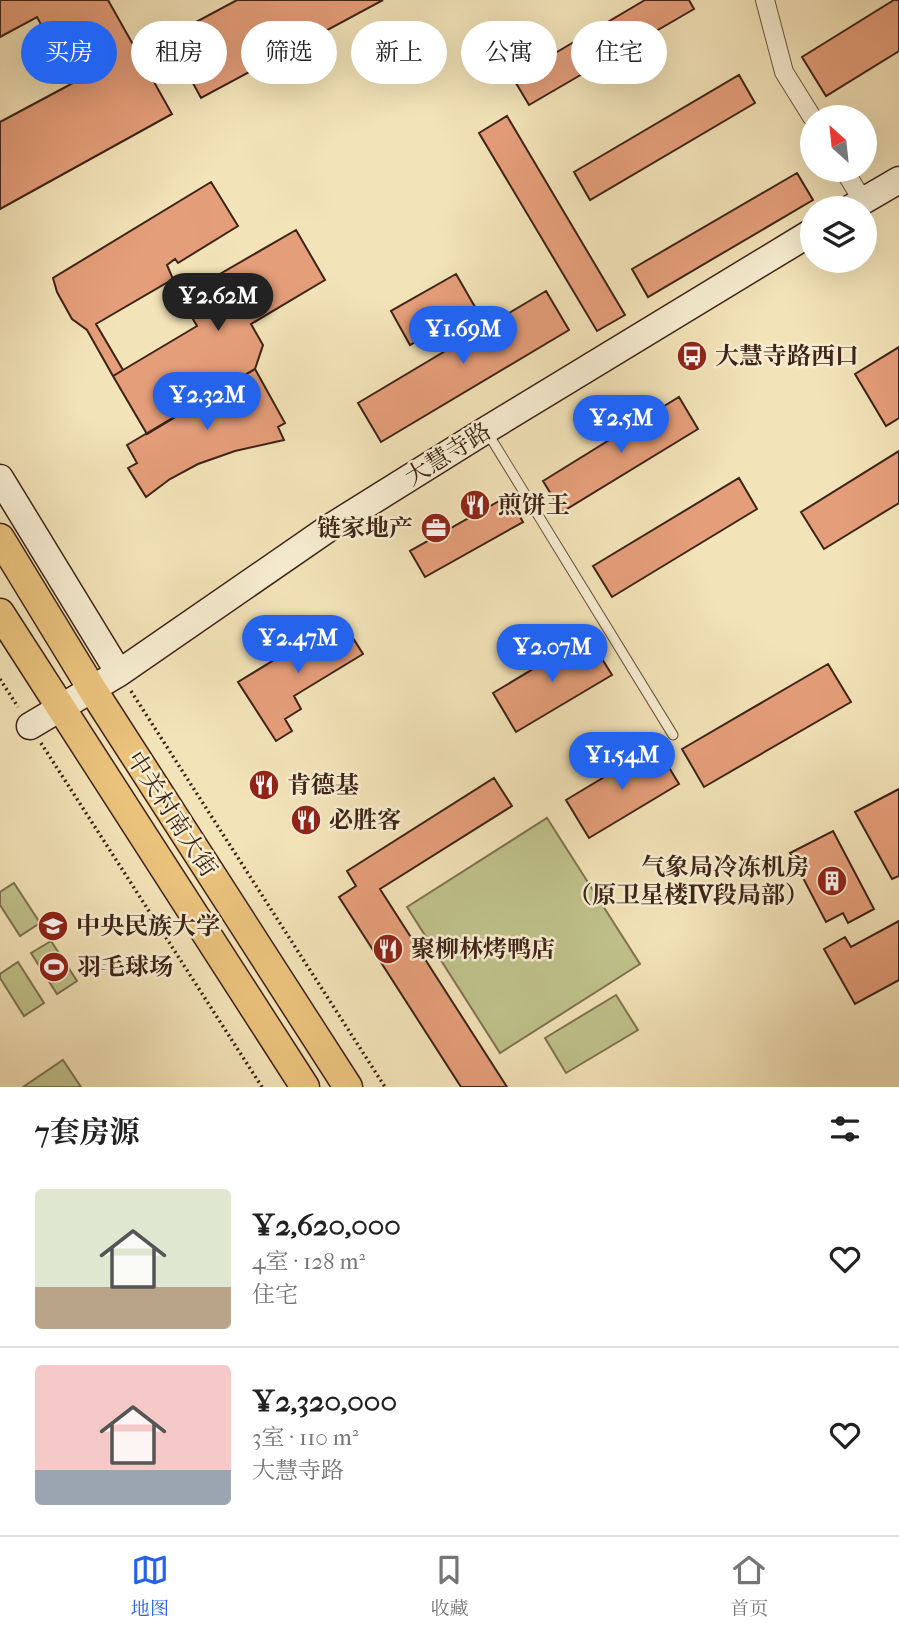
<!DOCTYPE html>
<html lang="zh">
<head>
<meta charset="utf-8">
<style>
  :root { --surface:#fff; --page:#f2f2f2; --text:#222; --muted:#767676; --line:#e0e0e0; --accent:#2563eb }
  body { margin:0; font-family:"IM FELL French Canon","Noto Serif SC",serif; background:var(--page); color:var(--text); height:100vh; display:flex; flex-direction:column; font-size:26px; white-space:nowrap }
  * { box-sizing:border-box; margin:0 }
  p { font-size:23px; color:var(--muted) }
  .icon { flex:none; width:38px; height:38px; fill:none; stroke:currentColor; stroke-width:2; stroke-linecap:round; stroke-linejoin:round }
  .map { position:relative; height:1087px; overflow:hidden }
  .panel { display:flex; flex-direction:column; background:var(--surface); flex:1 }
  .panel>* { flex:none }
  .top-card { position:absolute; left:21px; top:21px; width:858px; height:63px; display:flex; gap:14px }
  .needle { width:46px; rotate:333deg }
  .tools { position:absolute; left:800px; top:105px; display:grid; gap:14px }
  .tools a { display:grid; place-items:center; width:77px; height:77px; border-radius:50%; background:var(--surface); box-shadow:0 7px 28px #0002; font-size:35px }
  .price { position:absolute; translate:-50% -60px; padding:0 16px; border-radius:24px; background:var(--accent); color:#fff; font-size:23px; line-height:46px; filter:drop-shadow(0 2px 4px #0008) }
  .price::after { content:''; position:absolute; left:50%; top:42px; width:21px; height:16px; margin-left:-10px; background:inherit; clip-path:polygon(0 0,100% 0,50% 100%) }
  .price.current { background:#222; color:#fff }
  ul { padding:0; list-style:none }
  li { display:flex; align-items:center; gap:21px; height:175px; padding:0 35px }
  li+li { border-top:2px solid var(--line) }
  li span { display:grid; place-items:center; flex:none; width:196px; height:140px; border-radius:7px; color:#555 }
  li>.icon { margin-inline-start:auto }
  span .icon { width:84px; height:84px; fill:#fffc; stroke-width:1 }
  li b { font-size:30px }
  h2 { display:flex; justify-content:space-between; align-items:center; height:84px; padding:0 35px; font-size:30px }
  .pill { padding:0 24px; border-radius:32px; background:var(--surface); box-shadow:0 7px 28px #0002; font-size:24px; line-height:63px }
  .pill.current { background:var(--accent); color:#fff }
  .dock { display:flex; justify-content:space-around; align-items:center; height:98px; border-top:2px solid var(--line); background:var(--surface); font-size:19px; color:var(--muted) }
  .dock a { display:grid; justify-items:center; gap:4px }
  .dock .current { color:var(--accent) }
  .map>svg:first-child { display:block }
</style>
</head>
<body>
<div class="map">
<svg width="899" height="1087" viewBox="0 0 899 1087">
  <rect width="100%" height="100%" fill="#f3e3b8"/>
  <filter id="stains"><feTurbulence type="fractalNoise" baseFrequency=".00286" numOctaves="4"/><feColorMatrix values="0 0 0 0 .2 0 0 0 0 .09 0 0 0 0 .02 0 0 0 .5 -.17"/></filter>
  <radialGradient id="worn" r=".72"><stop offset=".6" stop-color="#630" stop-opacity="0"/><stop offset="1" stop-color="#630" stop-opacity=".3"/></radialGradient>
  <path fill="#c0c28b" stroke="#7f7252" stroke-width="2" d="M 547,818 L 640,964 L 500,1053 L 407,907 Z
    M 14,883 L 40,923 L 20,936 L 0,905 L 0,892 Z
    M 51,941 L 77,981 L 57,994 L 31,953 Z
    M 18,962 L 44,1003 L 24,1016 L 0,978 L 0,974 Z
    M 616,995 L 638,1030 L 566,1073 L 545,1038 Z
    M 63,1060 L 81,1087 L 23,1087 Z"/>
  <path fill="#e59e7a" stroke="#3e2318" stroke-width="2" d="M 0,0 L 108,0 L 172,114 L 0,209 L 0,122 L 73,83 L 37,17 L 0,37 Z
    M 237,0 L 383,0 L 201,98 L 168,37 Z
    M 645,0 L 689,0 L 694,9 L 529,105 L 513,78 Z
    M 894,0 L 899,0 L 899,51 L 826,96 L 802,57 Z
    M 739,75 L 755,103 L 590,200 L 574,172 Z
    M 507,116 L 625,315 L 597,331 L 479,133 Z
    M 797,173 L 813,200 L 648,297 L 632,269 Z
    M 211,182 L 238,226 L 178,263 L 175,259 L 167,265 L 173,279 L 96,324 L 123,370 L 113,376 L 87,330 L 72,319 L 57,292 L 53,278 Z
    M 296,230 L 325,280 L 251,324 L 263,345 L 255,369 L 147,434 L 113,376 L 197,326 L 180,297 Z
    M 456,274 L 475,307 L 410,345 L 391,311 Z
    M 546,291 L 569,330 L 381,442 L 358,403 Z
    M 899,347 L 899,418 L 886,426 L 855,374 Z
    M 255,369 L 285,423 L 278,427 L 284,440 L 235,451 L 198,464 L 170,479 L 146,497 L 128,468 L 137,463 L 127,445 Z
    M 679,397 L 698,429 L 562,512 L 543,481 Z
    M 899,451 L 899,503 L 824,549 L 801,512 Z
    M 739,478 L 757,509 L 612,597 L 593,566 Z
    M 508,496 L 523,522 L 425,577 L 410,551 Z
    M 341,619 L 363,654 L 294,696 L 301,709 L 285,719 L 292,731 L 276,741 L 238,682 Z
    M 588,636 L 612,675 L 516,732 L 493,693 Z
    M 828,664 L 851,702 L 704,787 L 682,749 Z
    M 656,746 L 679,784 L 589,838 L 566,800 Z
    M 494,778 L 512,806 L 380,889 L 507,1087 L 461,1087 L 339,897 L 356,886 L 347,871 Z
    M 899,789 L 899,876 L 892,879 L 855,812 Z
    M 833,831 L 874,909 L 848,923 L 843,913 L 826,922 L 790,853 Z
    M 899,921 L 899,980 L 855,1004 L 824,949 L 845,937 L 851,947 Z"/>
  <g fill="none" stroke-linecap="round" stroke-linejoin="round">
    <g stroke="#6b5340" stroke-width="11">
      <path id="lane" d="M 487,432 L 673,735"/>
    </g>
    <g stroke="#6b5340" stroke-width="20">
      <path id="street" d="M 765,0 L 784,72 L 812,117
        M 844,170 L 863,201"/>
    </g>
    <g stroke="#3e2318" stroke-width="29">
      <path id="secondary" d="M 851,208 L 899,180
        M 0,478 L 119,673
        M 30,726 L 119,673 L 329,528 L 486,430 L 812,232"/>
    </g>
    <g stroke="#3e2318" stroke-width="31">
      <path id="primary" d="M 0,538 L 92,689 L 348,1087
        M 0,613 L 305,1087"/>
    </g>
    <path stroke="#3e2318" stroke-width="3.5" stroke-dasharray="2 3.5" stroke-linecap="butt" d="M 0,679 L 18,707
      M 131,691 L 385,1087
      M 41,743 L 262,1087"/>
    <use href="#lane" stroke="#f7edd1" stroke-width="9"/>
    <use href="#street" stroke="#f7edd1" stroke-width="18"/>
    <use href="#secondary" stroke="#f7edd1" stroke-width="26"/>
    <use href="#primary" stroke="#eac27c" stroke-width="28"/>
  </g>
  <defs>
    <g id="bus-disc" transform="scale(1.575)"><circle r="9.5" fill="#8f2418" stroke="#f7edd1"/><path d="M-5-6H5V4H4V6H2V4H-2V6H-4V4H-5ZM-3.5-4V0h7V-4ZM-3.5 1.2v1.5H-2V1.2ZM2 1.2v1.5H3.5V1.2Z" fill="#fff"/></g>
    <g id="restaurant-disc" transform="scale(1.575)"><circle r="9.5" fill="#8f2418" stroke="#f7edd1"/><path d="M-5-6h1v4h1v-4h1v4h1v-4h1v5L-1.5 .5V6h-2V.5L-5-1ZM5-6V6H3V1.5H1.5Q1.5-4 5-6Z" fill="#fff"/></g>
    <g id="office-disc" transform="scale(1.575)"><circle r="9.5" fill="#8f2418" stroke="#f7edd1"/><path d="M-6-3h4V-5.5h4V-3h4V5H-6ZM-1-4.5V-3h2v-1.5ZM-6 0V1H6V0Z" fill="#fff"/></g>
    <g id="building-disc" transform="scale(1.575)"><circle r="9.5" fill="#8f2418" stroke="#f7edd1"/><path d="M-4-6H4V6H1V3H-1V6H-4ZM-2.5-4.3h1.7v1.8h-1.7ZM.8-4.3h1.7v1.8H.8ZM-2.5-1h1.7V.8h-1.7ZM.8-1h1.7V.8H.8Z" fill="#fff"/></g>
    <g id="university-disc" transform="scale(1.575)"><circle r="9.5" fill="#8f2418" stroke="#f7edd1"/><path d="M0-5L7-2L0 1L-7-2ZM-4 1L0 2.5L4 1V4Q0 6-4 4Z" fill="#fff"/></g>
    <g id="stadium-disc" transform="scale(1.575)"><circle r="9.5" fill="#8f2418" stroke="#f7edd1"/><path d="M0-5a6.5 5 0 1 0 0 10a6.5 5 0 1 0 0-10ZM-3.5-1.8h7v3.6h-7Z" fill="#fff"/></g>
  </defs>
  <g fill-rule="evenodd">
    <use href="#bus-disc" x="692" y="356"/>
    <use href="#restaurant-disc" x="475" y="505"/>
    <use href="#office-disc" x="436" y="528"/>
    <use href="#restaurant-disc" x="264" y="785"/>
    <use href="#restaurant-disc" x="306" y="820"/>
    <use href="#building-disc" x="832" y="881"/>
    <use href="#university-disc" x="53" y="926"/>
    <use href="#restaurant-disc" x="388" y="949"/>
    <use href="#stadium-disc" x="54" y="967"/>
  </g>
  <g text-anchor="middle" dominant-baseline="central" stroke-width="5" stroke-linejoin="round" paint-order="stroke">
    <g font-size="24" font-weight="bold" fill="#3e2318" stroke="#f7edd1" text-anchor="start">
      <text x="715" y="356">大慧寺路西口</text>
      <text x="498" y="505">煎饼王</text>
      <text x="413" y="528" text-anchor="end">链家地产</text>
      <text x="287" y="785">肯德基</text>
      <text x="329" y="820">必胜客</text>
      <text x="809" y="867" text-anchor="end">气象局冷冻机房<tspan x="809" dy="28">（原卫星楼IV段局部）</tspan></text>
      <text x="76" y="926">中央民族大学</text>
      <text x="411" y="949">聚柳林烤鸭店</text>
      <text x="77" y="967">羽毛球场</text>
    </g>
    <g font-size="24" fill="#3e2318" stroke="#f7edd1">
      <text transform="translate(448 454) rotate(-32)">大慧寺路</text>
      <text transform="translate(172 814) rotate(57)">中关村南大街</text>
    </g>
  </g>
  <rect width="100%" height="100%" filter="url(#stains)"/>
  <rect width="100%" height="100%" fill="url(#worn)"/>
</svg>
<div class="tools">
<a><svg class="needle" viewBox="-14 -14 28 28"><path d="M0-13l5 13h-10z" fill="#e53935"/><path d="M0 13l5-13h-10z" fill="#767676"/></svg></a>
<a><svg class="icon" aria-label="layers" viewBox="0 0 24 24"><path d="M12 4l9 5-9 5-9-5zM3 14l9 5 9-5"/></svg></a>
</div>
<b class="price current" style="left:218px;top:333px">¥2.62M</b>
<b class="price" style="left:463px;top:366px">¥1.69M</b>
<b class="price" style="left:207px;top:432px">¥2.32M</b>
<b class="price" style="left:621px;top:455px">¥2.5M</b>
<b class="price" style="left:298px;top:675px">¥2.47M</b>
<b class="price" style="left:552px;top:684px">¥2.07M</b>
<b class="price" style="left:622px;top:792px">¥1.54M</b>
<div class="top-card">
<a class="pill current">买房</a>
<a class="pill">租房</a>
<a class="pill">筛选</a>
<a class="pill">新上</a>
<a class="pill">公寓</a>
<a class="pill">住宅</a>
</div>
</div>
<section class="panel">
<h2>7套房源<svg class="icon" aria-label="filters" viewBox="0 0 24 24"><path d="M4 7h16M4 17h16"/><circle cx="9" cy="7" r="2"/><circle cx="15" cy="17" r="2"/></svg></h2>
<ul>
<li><span style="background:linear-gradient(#dfe7d0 70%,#b9a48a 0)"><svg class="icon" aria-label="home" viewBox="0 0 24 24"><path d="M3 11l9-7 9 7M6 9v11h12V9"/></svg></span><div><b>¥2,620,000</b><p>4室 · 128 m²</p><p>住宅</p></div><svg class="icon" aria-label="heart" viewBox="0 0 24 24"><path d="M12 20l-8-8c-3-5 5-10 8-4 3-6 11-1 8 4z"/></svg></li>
<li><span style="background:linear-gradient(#f6c9c9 75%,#9aa5b1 0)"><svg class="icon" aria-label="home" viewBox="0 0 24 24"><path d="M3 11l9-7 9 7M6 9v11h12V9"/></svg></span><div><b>¥2,320,000</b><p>3室 · 110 m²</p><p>大慧寺路</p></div><svg class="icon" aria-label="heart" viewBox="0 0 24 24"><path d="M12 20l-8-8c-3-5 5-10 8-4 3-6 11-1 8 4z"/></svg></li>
</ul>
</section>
<nav class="dock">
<a class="current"><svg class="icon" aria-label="map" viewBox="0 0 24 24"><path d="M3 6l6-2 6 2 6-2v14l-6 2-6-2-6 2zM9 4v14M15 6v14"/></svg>地图</a>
<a><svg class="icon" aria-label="saved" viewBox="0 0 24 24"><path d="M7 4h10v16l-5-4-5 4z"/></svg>收藏</a>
<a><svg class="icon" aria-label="home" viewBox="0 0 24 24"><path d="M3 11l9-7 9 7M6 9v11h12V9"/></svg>首页</a>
</nav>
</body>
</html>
